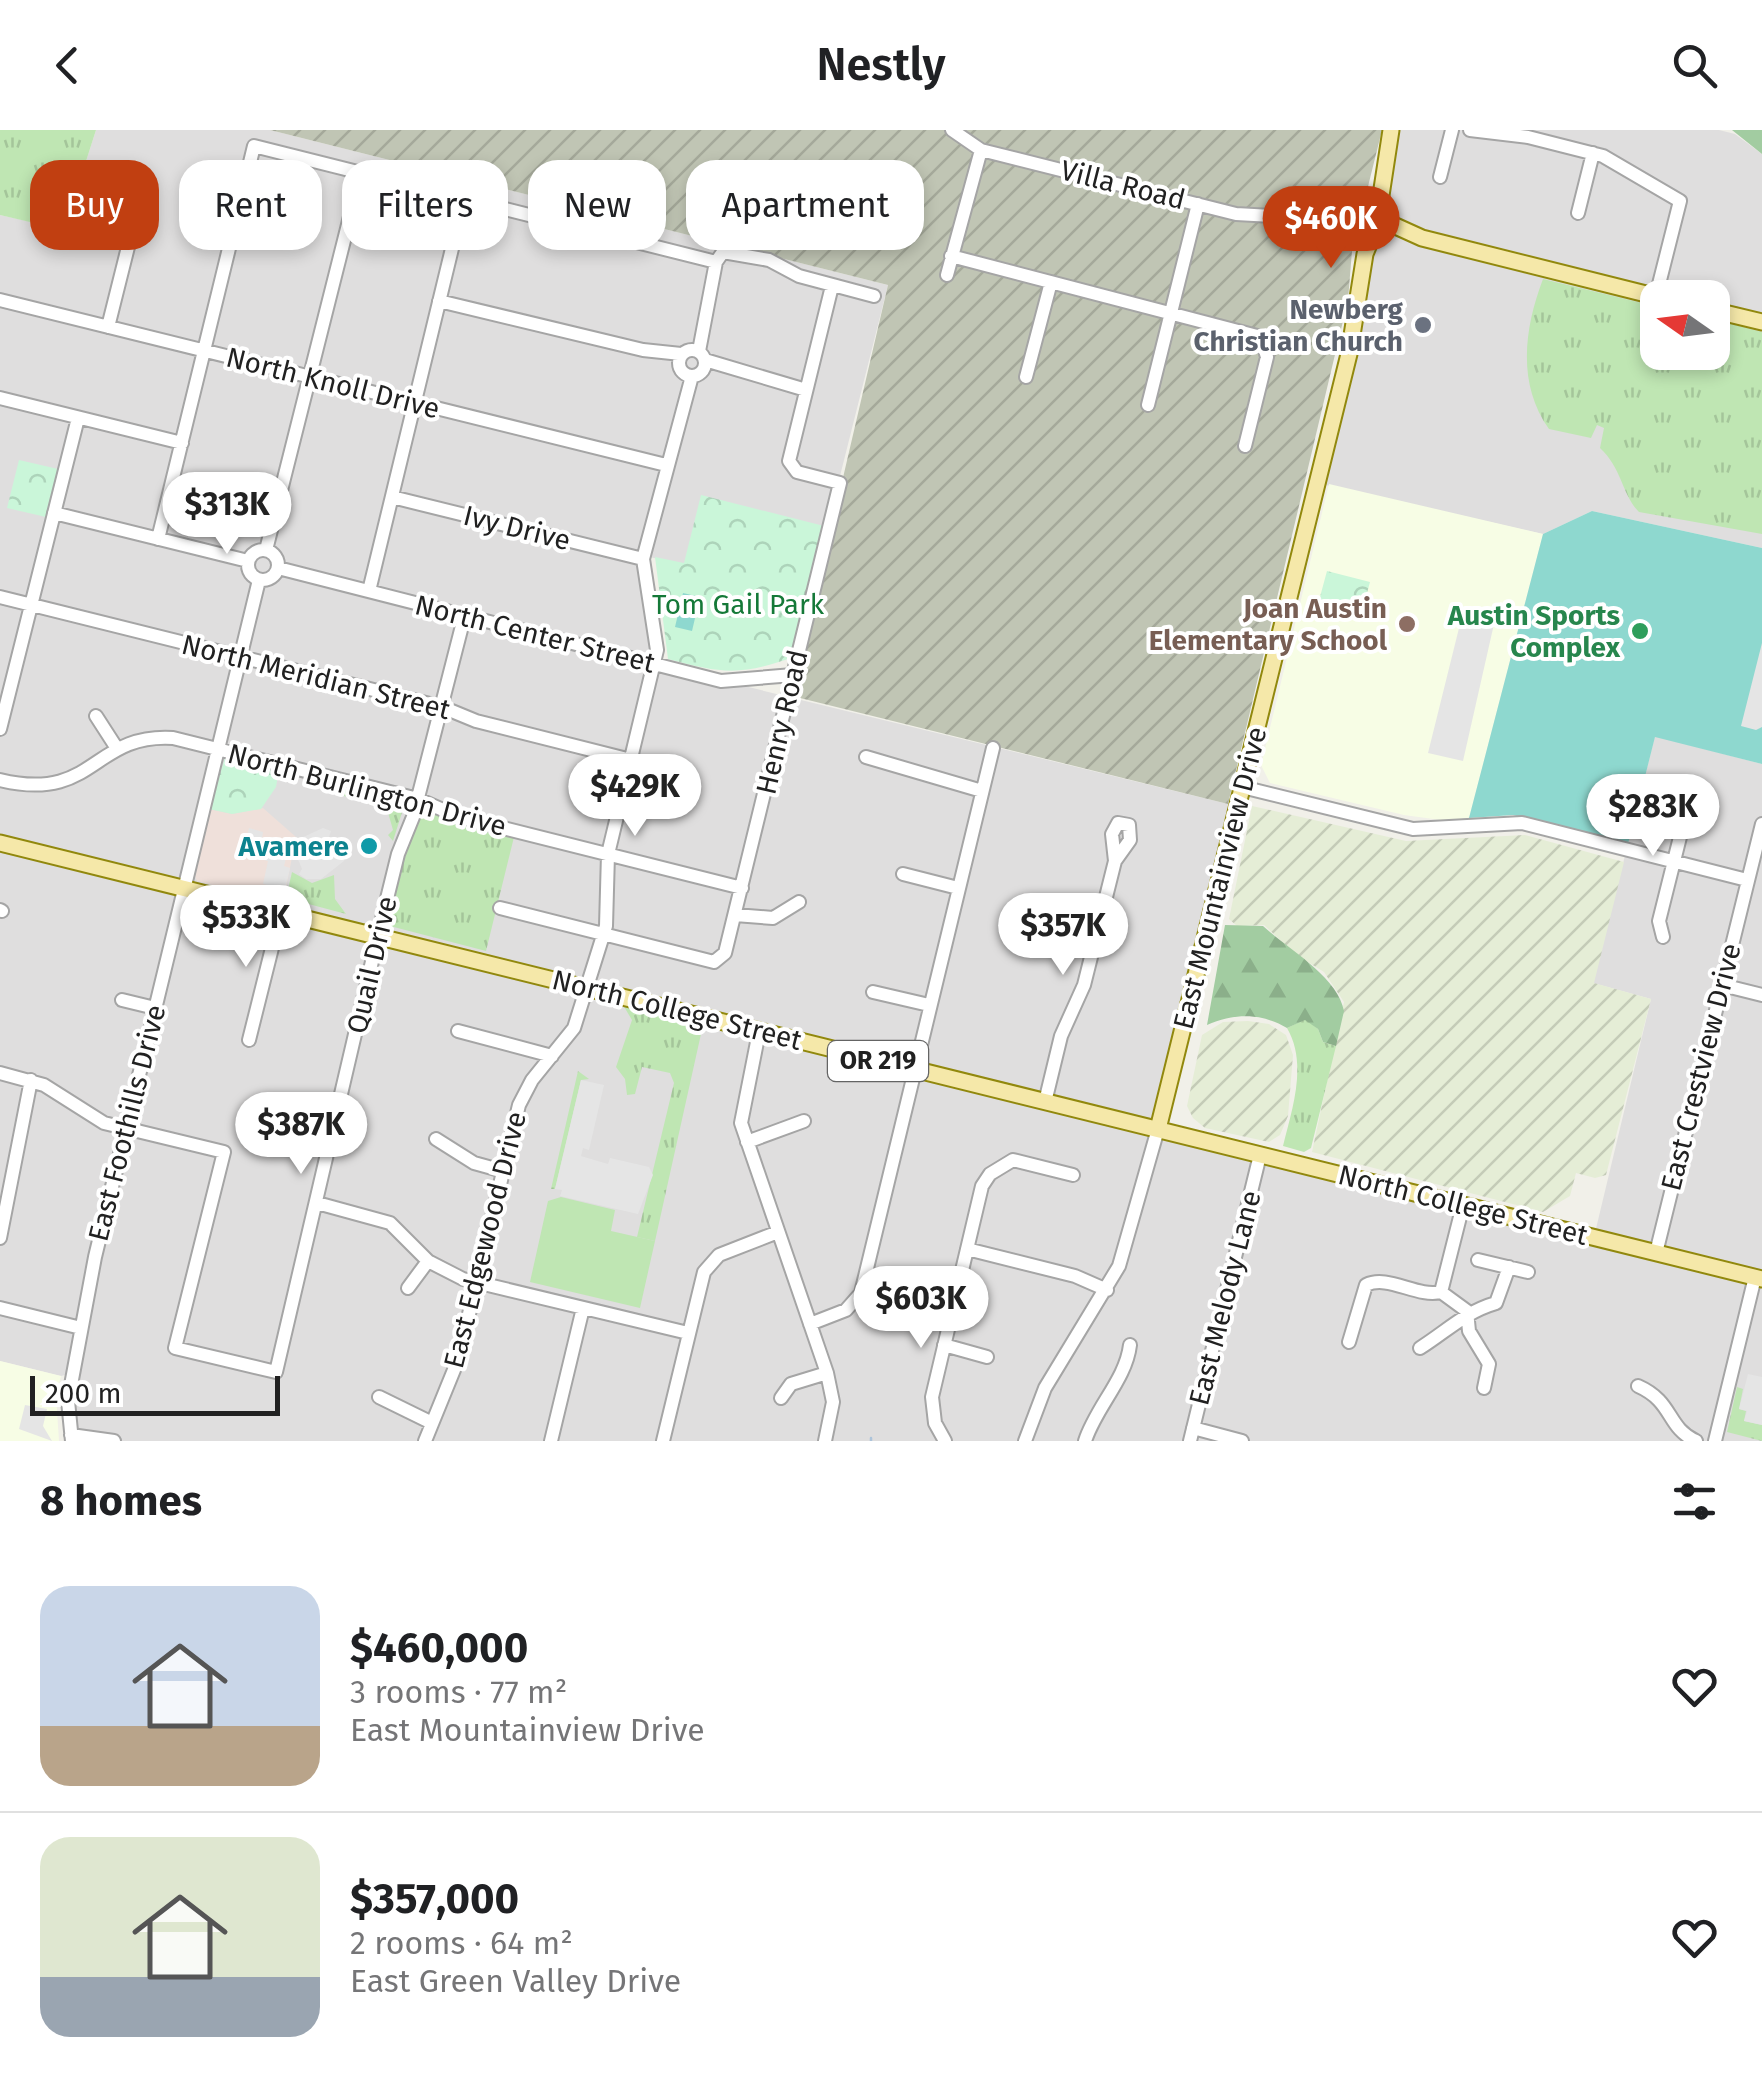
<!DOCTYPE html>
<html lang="en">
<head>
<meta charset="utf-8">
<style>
  :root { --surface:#fff; --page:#f2f2f2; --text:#202124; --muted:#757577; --line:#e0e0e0; --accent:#c13f11 }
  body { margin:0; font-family:"Fira Sans",sans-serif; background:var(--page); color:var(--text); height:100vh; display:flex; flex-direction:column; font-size:38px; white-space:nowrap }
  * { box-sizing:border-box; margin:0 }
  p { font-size:32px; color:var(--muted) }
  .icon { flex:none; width:55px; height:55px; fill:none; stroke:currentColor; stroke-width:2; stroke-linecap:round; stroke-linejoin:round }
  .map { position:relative; height:1311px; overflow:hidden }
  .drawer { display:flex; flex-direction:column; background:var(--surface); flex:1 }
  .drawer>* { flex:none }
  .hud { position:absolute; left:30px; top:30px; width:1000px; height:90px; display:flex; gap:20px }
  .needle { width:65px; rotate:284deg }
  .buttons { position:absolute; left:1640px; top:150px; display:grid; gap:20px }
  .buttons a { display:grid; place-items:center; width:90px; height:90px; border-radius:20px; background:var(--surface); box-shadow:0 5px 15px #0003; font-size:50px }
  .scale { position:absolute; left:30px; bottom:25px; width:250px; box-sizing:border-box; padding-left:10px; border:5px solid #212121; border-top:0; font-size:28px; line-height:35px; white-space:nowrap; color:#212121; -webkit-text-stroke:8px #fff; paint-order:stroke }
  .price { position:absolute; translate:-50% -85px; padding:0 22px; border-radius:35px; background:#fff; color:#222; font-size:32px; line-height:65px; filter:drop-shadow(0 2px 5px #0008) }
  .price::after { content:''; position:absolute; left:50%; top:60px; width:30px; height:22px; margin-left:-15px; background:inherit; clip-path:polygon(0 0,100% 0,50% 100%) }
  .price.selected { background:var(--accent); color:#fff }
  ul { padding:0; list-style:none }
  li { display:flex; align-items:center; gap:30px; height:250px; padding:0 40px }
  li+li { border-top:2px solid var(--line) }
  li span { display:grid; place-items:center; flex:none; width:280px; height:200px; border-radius:30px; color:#555 }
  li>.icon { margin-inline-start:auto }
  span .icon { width:120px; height:120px; fill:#fffc; stroke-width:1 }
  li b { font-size:42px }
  h2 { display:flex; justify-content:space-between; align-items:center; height:120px; padding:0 40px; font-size:42px }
  .chip { padding:0 35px; border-radius:30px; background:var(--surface); box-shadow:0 5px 15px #0003; font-size:35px; line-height:90px }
  .chip.selected { background:var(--accent); color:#fff }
  header { display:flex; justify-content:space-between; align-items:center; height:130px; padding:0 40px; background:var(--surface); font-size:45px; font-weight:600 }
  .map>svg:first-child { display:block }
</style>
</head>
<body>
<header><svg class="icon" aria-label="back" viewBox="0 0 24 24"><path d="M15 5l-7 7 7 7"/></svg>Nestly<svg class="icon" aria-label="search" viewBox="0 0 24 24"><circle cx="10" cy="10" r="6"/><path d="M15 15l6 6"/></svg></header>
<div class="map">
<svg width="1762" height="1311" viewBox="0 0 1762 1311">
  <defs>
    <pattern id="construction-furrows" width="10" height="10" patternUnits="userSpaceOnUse" patternTransform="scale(2.5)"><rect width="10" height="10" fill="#c0c5b4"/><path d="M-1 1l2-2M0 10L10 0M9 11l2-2" fill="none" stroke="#a5a99a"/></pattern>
    <pattern id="farmland-furrows" width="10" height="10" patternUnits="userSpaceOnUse" patternTransform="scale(2.5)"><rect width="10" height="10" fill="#e5edd6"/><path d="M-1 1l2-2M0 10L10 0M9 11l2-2" fill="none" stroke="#c4cbb7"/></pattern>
    <pattern id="grass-tufts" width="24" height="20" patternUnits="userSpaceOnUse" patternTransform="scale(2.5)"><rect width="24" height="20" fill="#bfe6b3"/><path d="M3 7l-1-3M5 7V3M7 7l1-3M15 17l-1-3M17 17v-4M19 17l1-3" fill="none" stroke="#a4c59a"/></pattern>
    <pattern id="forest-firs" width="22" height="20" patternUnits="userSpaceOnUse" patternTransform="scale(2.5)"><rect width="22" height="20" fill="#a2cca1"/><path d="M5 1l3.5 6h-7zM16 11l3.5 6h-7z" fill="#8baf8a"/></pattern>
    <pattern id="park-crowns" width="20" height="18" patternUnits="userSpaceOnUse" patternTransform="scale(2.5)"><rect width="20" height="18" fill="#caf6d9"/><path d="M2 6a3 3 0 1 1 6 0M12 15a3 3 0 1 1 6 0" fill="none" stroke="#add3ba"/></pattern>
  </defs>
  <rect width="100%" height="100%" fill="#f1f0e9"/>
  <path fill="#dfdede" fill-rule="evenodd" d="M 96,0 L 270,0 L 888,155 L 840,346 L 845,348 L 833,399 L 684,434 L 639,425 L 642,463 L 662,536 L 1228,674 L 1158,999 L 1594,1107 L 1651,869 L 1593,853 L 1655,606 L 1762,634 L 1762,1311 L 71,1311 L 73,1243 L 61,1246 L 0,1231 L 0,85 L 64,99 Z
    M 1392,0 L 1719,0 L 1735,4 L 1762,24 L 1762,418 L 1592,381 L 1543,404 L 1317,353 ZM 1658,168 L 1712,168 L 1712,222 L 1658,222 Z"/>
  <path fill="#efe0da" d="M 263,678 L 296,707 L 283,773 L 197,751 L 194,744 L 209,679 L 232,684 Z"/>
  <path fill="#f7fde5" d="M 1329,354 L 1543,404 L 1469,688 L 1448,691 L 1404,685 L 1270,653 L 1261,635 Z
    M 0,1231 L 61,1246 L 56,1265 L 59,1311 L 0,1311 Z"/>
  <path fill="url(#construction-furrows)" d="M 270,0 L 1382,0 L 1352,121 L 1348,170 L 1228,674 L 792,566 L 888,155 Z"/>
  <path fill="url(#farmland-furrows)" d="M 1252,676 L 1406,711 L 1525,705 L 1624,732 L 1594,853 L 1651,869 L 1606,1045 L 1595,1048 L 1576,1043 L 1570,1066 L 1543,1082 L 1312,1022 L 1344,872 L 1324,842 L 1295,824 L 1264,795 L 1237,796 L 1229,789 Z
    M 1248,891 L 1269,894 L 1286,905 L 1293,925 L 1288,986 L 1280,1005 L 1269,1012 L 1205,998 L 1193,988 L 1187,976 L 1202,905 L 1223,892 Z"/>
  <path fill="url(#grass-tufts)" d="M 0,0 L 96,0 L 64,100 L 0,85 Z
    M 1543,149 L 1646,174 L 1644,187 L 1657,188 L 1658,222 L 1712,222 L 1713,189 L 1762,202 L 1762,404 L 1639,382 C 1622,365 1622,338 1600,318 L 1604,298 L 1597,295 L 1591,308 L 1549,299 C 1517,254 1524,199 1543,149 Z
    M 345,660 L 404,676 L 393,711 L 388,705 L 393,700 L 387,679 L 344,666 Z
    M 424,679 L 514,707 L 486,821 L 386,795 L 402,726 Z
    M 292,742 L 312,753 L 334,745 L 335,769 L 346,784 L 286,768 Z
    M 623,875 L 703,895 L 655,1111 L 637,1107 L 674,953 L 670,943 L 642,937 L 635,964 L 627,965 L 625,949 L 616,937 L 632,890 Z
    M 1306,889 L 1318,899 L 1323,912 L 1336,916 L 1311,1018 L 1304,1022 L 1283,1016 C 1292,979 1308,934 1287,898 Z
    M 578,941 L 589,949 L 581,950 L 555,1059 L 551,1059 Z
    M 1737,1257 L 1743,1259 L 1739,1279 L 1746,1281 L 1744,1291 L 1762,1295 L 1762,1311 L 1727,1302 Z"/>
  <path fill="url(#forest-firs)" d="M 1732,0 L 1762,0 L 1762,24 Z
    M 1225,795 L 1263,796 C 1288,819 1338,847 1344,881 L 1336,916 L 1323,912 L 1318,899 L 1305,890 L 1287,898 C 1262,883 1234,883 1207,895 Z"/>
  <path fill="url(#park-crowns)" d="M 19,330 L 58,339 L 46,387 L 7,378 Z
    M 701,365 L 824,396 L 796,526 C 742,546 723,544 668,529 L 655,427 L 684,433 Z
    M 1327,441 L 1370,452 L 1360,489 L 1317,478 Z
    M 225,628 L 279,640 L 276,657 L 261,679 L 232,684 L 209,679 Z"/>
  <path fill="#bfe6b3" d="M 561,1067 L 615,1080 L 611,1101 L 655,1111 L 640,1178 L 530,1152 L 548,1071 Z"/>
  <path fill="#8ed8cf" d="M 1592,381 L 1762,418 L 1762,634 L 1655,607 L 1628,714 L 1513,685 L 1469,688 L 1543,404 Z
    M 683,463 L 700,467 L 692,501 L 675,497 Z"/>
  <path fill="#e5e5e5" d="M 1462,486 L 1494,494 L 1463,631 L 1428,623 Z
    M 1762,513 L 1762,597 L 1756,600 L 1741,596 Z
    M 249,698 L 263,702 L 262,709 L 281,711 L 288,720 L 284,736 L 290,738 L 285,760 L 263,754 L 268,731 L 248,726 L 250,720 L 244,718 Z
    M 323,698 L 331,701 L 329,707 L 339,722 L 345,723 L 344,731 L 321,749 L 306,749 L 299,744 L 302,739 L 295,722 L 304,713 L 301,708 Z
    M 581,950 L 604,955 L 589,1020 L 583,1018 L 581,1026 L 608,1034 L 610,1028 L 649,1037 L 653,1045 L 638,1084 L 560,1066 L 562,1060 L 555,1059 Z
    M 1748,1244 L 1762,1247 L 1762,1295 L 1744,1291 L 1747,1281 L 1739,1279 Z
    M 25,1275 L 47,1279 L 43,1296 L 52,1311 L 19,1299 Z"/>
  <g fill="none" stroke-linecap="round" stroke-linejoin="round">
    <path stroke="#adc4da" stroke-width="2.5" d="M 871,1308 L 871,1311"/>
    <g stroke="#a5a5a5" stroke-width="16">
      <path id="minor" d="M 952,0 L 981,20 L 1236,84 L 1273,86 L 1313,79 L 1356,83
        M 1470,0 L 1528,7 L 1603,26 L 1680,71 L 1656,166
        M 1440,47 L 1452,0
        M 1578,83 L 1593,23
        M 1309,85 L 1344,94 L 1353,101
        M 951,126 L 1261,207 L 1267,227 L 1245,316
        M 947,145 L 981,20
        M 0,170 L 666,335
        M 439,171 L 643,220 L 681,224
        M 108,197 L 140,69 L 136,53
        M679 233a13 13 0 1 1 26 0a13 13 0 1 1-26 0Z
        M 699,221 L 716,132 L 723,122 L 769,130 L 799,146 L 874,166
        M 705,230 L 806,260
        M 1026,247 L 1051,152
        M 0,268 L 182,313
        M 1148,275 L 1198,74
        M 392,367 L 643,429
        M 54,383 L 248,431
        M 158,409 L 254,16 L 716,132
        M248 435a15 15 0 1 1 30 0a15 15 0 1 1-30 0Z
        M 266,420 L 361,43
        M 278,438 L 721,551 L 793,545
        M 369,461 L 464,69
        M 0,467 L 442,577 L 476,591 L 631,630
        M 96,586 L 116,617
        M 0,599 L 78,288
        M 866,627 L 982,661
        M 0,650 C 95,673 92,603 173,608 L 418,669 L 459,687 L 742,758
        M 1242,657 L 1413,699 L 1522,693 L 1747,750
        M 903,744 L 958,758
        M 500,778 L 714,832 L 725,823 L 840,353 L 797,342 L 789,331 L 832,156
        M 0,780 L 2,781
        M 735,785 L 773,788 L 799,772
        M 1663,807 L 1659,791 L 1687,679 L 1699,668
        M 1722,855 L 1762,865
        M 873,862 L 929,875
        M 122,870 L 155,878
        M 458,901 L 552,926
        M 759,902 L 741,993 L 827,1243 L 833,1272 L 825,1311
        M 249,910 L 281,782
        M 0,943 L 44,955 L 104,993 L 224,1022 L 175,1218 L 276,1242 L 381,793 L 398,724 L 413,687 L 464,488
        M 1045,972 L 1061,906 L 1084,855 L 1115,731 L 1112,704 L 1118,693 L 1129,695 L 1130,710 L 1115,731
        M 436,1009 L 474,1033 L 503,1041
        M 747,1012 L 804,991
        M 317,1073 L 390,1093 L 428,1131 L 463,1149 L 688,1203
        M 0,1108 L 31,950
        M 967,1119 L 1075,1146 L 1107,1160
        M 1656,1123 L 1762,694
        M 1478,1130 L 1528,1142
        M 408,1158 L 428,1131
        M 1441,1162 L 1467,1181 L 1469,1201 L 1489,1234 L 1484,1258
        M 1441,1162 L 1463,1075
        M 0,1178 L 81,1198
        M 810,1194 L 846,1180 L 861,1163 L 993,618
        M 1349,1212 L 1366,1155 C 1388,1144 1417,1168 1441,1162
        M 944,1215 L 987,1227
        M 1420,1218 C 1447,1201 1465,1182 1496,1173 L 1509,1137
        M 1638,1256 C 1674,1272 1666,1297 1696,1311
        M 379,1267 L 430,1292
        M 781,1268 L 791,1254 L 827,1243
        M 1193,1298 L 1242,1311
        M 71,1305 L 114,1311
        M 72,1311 L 68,1271 L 95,1127 L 259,450
        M 425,1311 L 458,1230 L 519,975 L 532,950 L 574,898 L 606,796 L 608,724 L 657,520 L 643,429 L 692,246
        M 551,1311 L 583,1178
        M 663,1311 L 704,1142 L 719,1125 L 778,1102
        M 945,1311 L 935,1293 L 932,1267 L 982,1056 L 990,1044 L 1013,1030 L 1073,1045
        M 1025,1311 L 1045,1258 L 1119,1136 L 1158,999
        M 1085,1311 C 1096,1277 1126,1249 1130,1215
        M 1190,1311 L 1260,1025
        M 1715,1311 L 1755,1147"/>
    </g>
    <g stroke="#91880d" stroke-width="19">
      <path id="major" d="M1351 94a15 15 0 1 1 30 0a15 15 0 1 1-30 0Z
        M 1378,85 L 1391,0
        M 1380,89 L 1422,108 L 1662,168
        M 1712,180 L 1762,192
        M 0,713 L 1762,1149
        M 1158,999 L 1349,224 L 1365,124 L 1372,107"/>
    </g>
    <use href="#minor" stroke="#fff" stroke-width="12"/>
    <use href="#major" stroke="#f5e8a9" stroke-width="15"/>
  </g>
  <circle fill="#6b7280" stroke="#fff" stroke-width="4" cx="1423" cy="195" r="10"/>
  <circle fill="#8d6e63" stroke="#fff" stroke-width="4" cx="1407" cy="494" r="10"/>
  <circle fill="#2e9e5b" stroke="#fff" stroke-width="4" cx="1640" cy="501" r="10"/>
  <circle fill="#0f9aa8" stroke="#fff" stroke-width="4" cx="369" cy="716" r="10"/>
  <g text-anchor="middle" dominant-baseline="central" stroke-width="8" stroke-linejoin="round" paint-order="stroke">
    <rect fill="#fff" stroke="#646464" stroke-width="2.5" x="828" y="911" width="100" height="40" rx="8"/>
    <g font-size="25" font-weight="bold" fill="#212121">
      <text x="878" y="931">OR 219</text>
    </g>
    <g font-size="28" fill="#212121" stroke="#fff">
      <text transform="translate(1123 55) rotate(14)">Villa Road</text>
      <text transform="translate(333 253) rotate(14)">North Knoll Drive</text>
      <text transform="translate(517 398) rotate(14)">Ivy Drive</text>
      <text transform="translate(535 504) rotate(14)">North Center Street</text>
      <text transform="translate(316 547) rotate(14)">North Meridian Street</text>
      <text transform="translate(782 592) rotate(-77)">Henry Road</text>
      <text transform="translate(367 660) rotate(15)">North Burlington Drive</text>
      <text transform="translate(1220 748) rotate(-76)">East Mountainview Drive</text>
      <text transform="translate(372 835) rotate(-77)">Quail Drive</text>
      <text transform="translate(677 880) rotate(14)">North College Street</text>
      <text transform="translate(1701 937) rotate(-76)">East Crestview Drive</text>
      <text transform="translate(127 993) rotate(-76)">East Foothills Drive</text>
      <text transform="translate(1463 1075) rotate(14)">North College Street</text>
      <text transform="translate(485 1110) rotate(-76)">East Edgewood Drive</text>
      <text transform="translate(1225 1168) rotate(-76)">East Melody Lane</text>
    </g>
    <g font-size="28" font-weight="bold" fill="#5b616d" stroke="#fff" text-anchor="end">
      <text x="1403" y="179">Newberg<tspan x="1403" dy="32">Christian Church</tspan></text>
    </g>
    <g font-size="28" fill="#157938" stroke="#fff">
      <text x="738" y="474">Tom Gail Park</text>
    </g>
    <g font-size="28" font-weight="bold" fill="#785e54" stroke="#fff" text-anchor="end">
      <text x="1387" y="478">Joan Austin<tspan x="1387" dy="32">Elementary School</tspan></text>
    </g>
    <g font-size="28" font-weight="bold" fill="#27864d" stroke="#fff" text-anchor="end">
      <text x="1620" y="485">Austin Sports<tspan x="1620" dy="32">Complex</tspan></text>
    </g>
    <g font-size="28" font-weight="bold" fill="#0d838f" stroke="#fff" text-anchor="end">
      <text x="349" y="716">Avamere</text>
    </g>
  </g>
</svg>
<div class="buttons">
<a><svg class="needle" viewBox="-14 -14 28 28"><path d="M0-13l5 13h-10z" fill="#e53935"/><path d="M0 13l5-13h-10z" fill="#757577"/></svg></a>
</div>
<div class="scale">200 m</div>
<b class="price selected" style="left:1331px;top:141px">$460K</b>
<b class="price" style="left:227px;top:427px">$313K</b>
<b class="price" style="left:635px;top:709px">$429K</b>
<b class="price" style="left:1653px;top:729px">$283K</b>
<b class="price" style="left:246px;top:840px">$533K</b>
<b class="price" style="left:1063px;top:848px">$357K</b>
<b class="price" style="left:301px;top:1047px">$387K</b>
<b class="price" style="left:921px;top:1221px">$603K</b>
<div class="hud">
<a class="chip selected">Buy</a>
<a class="chip">Rent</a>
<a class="chip">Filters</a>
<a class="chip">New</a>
<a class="chip">Apartment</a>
</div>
</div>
<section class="drawer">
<h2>8 homes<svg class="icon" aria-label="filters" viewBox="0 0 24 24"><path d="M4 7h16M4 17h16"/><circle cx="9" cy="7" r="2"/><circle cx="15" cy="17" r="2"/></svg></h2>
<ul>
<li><span style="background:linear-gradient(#c9d6e8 70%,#b9a48a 0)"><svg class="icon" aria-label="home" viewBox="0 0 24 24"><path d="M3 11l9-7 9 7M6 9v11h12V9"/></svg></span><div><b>$460,000</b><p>3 rooms · 77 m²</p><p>East Mountainview Drive</p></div><svg class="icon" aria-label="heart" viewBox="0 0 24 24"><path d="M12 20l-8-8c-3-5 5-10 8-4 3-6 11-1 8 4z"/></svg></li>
<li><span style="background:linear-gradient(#dfe7d0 70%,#9aa5b1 0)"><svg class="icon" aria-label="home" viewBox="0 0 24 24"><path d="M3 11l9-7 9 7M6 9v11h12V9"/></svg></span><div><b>$357,000</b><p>2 rooms · 64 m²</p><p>East Green Valley Drive</p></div><svg class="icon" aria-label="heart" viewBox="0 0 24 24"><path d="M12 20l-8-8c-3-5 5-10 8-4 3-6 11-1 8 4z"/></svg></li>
</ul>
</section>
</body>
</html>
